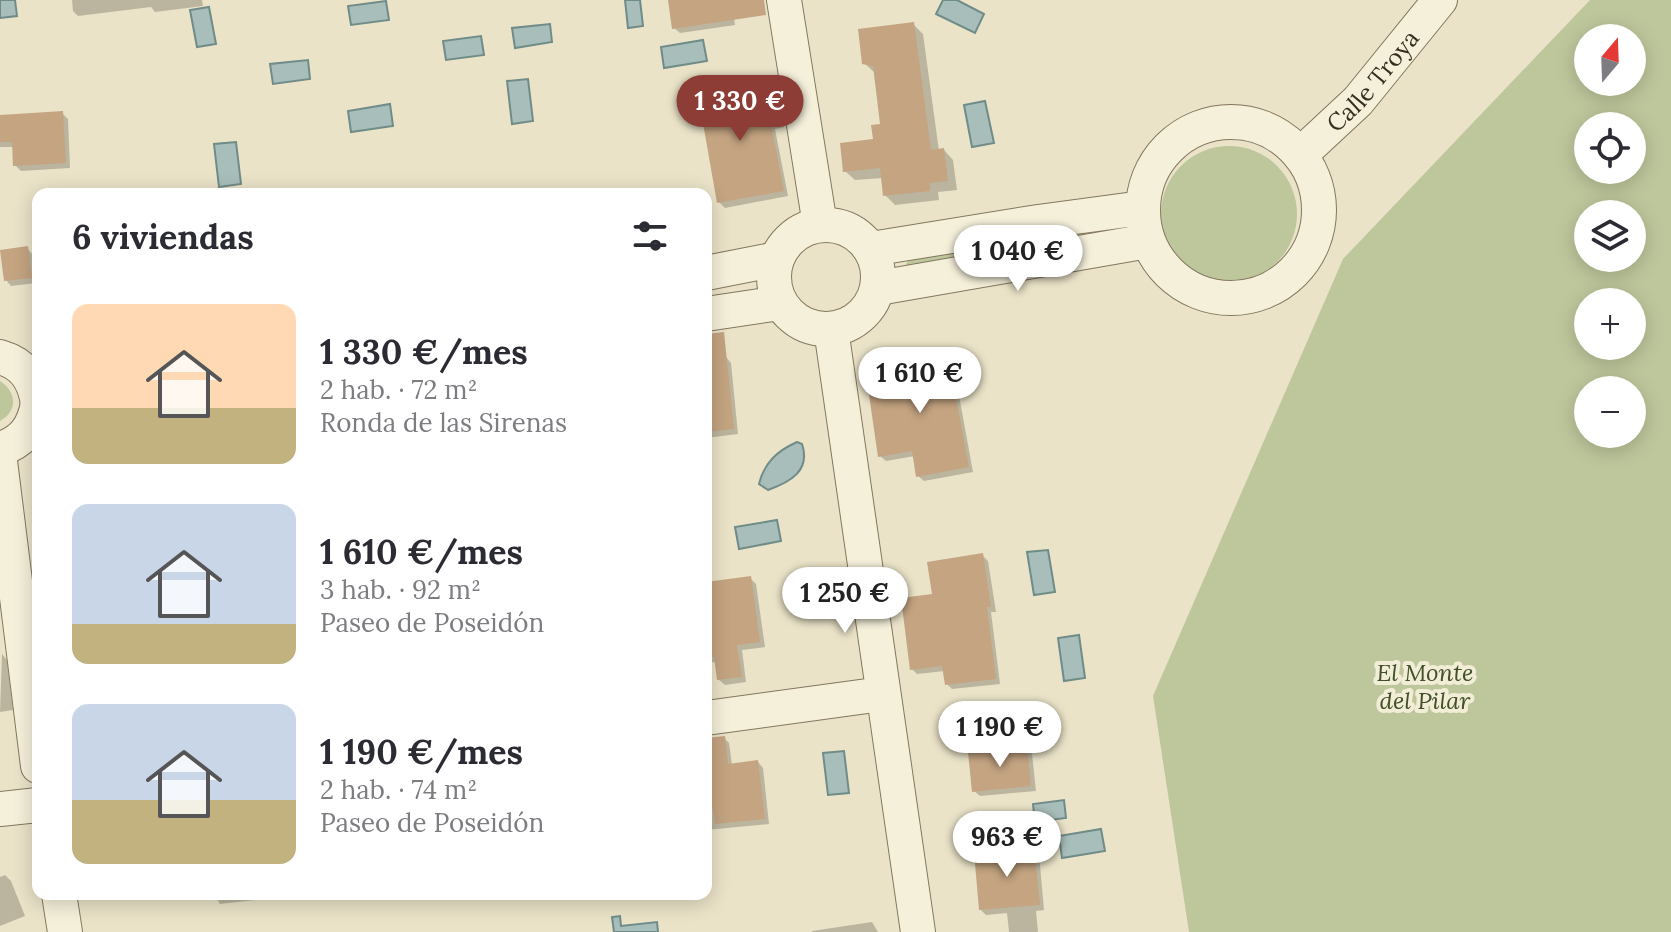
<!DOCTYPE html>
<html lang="es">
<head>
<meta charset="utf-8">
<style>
  :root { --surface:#fff; --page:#f2f2f3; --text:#2b2b33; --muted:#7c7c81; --accent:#8d3d35 }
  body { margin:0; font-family:Lora,serif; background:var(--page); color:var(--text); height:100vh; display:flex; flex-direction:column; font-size:30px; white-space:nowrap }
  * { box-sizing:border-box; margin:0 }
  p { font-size:26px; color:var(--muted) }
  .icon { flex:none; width:44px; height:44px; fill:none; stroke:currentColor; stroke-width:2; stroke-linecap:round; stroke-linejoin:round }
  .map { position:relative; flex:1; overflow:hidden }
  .drawer { position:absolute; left:32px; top:188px; width:680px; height:712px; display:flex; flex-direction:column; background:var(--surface); border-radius:16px; box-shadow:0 4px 20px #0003 }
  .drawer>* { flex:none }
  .needle { width:52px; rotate:19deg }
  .buttons { position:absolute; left:1574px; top:24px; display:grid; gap:16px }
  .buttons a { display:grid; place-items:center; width:72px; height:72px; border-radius:50%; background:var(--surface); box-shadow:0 4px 20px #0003; font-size:40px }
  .price { position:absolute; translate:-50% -68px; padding:0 18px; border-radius:28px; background:#fff; color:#222; font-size:26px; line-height:52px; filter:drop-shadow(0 2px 4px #0008) }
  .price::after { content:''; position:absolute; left:50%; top:48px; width:24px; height:18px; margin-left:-12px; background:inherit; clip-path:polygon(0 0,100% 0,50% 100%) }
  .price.active { background:var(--accent); color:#fff }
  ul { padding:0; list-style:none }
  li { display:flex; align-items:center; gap:24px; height:200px; padding:0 40px }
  li span { display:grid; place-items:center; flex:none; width:224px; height:160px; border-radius:16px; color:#555 }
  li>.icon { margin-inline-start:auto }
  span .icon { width:96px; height:96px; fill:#fffc; stroke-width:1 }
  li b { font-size:34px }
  h2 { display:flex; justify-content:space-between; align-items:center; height:96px; padding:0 40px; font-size:34px }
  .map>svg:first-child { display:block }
</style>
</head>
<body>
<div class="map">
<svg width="1671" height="932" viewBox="0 0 1671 932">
  <rect width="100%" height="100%" fill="#eae3c8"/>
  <path fill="#bec79c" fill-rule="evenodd" d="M 1590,0 L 1671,0 L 1671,932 L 1189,932 L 1153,696 L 1343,259 ZM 1632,38 L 1632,82 L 1588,82 L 1588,38 ZM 1632,126 L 1632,170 L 1588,170 L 1588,126 ZM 1632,214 L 1632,258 L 1588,258 L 1588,214 ZM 1632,302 L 1632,346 L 1588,346 L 1588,302 ZM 1632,390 L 1632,434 L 1588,434 L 1588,390 Z
    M1161 214a68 68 0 1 1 136 0a68 68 0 1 1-136 0Z
    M 1123,226 L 1123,231 L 907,267 L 906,264 L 910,258 Z
    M 0,381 C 17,392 18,411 0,421 Z"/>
  <path fill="#a8beba" stroke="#708c88" stroke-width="2" d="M 0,0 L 15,0 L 17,16 L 0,18 Z
    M 625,0 L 640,0 L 643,26 L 628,28 Z
    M 943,0 L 957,0 L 984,14 L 975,33 L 936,14 Z
    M 386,1 L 389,20 L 351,25 L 348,6 Z
    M 209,7 L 216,44 L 197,47 L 190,10 Z
    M 550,24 L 552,42 L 515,48 L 512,28 Z
    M 481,36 L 484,55 L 446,60 L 443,41 Z
    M 703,40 L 707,61 L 664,68 L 661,47 Z
    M 308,60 L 310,79 L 273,84 L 270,64 Z
    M 528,79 L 533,121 L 512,124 L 507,81 Z
    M 985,101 L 994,143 L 972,147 L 964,105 Z
    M 390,104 L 393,126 L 351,132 L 348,111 Z
    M 236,142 L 241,184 L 219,187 L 214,144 Z
    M 797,442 L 802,444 C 811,471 790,482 768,490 L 759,484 C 764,463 777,451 797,442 Z
    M 777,520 L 781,541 L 739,549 L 735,527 Z
    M 1048,550 L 1055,592 L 1034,595 L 1027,552 Z
    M 1079,635 L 1085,678 L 1064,681 L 1058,638 Z
    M 844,751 L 849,793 L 828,795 L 823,753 Z
    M 1064,800 L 1066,818 L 1035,822 L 1033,804 Z
    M 1101,829 L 1105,851 L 1062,858 L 1059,836 Z
    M 620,916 L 621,926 L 657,922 L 658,932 L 614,932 L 612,917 Z"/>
  <path fill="#0003" d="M 72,0 L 202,0 L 203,6 L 155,12 L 151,7 L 78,16 L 73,11 Z
    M 670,0 L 732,0 L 735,25 L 680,33 L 674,28 Z
    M 914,25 L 923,34 L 939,151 L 944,150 L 953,160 L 957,190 L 938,192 L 939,200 L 895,205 L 885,195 L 883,178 L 855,180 L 845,171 L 875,141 L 882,125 L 874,72 L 864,63 Z
    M 738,85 L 744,91 L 746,102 L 775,98 L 780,103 L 784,127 L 775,129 L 788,196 L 725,208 L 719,202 Z
    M 62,113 L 68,119 L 70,168 L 21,171 L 15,165 L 14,147 L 0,147 L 0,117 Z
    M 27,248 L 33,255 L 38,254 L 38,299 L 36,283 L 11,286 L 6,280 Z
    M 945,354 L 951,360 L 954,386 L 958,390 L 973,472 L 924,481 L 918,476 L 915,456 L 886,461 L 880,456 L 897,386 Z
    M 726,357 L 731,363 L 738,434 L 706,438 L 706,360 Z
    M 982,555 L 988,561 L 996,612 L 991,612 L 1000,684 L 952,689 L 947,684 L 945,671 L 917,674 L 912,669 L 934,595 Z
    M 751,579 L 756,584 L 765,647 L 742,650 L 746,682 L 725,685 L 719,680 L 716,662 L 706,663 L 706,630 L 712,629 Z
    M 2,654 L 7,660 L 13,710 L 0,712 Z
    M 724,738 L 729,743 L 732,765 L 758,762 L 763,768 L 769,824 L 706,830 L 706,740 Z
    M 1026,748 L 1032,754 L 1036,791 L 980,796 L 974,791 Z
    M 1034,849 L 1039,854 L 1044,910 L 1036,911 L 1038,932 L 1009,932 L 1007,913 L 986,915 L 981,910 Z
    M 5,875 L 11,881 L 25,916 L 0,926 L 0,877 Z
    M 214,894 L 312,894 L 220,904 Z
    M 872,922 L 878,932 L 812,932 L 812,931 Z"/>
  <path fill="#c4a481" d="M 668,0 L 764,0 L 766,15 L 672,29 Z
    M 914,22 L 931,150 L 944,148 L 948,181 L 930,183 L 930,191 L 883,196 L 880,168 L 843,172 L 840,143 L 873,139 L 871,125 L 880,124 L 873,66 L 862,64 L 858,29 Z
    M 739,83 L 743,101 L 776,96 L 780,122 L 771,124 L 784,191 L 717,203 L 697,89 Z
    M 63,111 L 66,163 L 13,166 L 12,142 L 0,142 L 0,115 Z
    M 28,246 L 32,278 L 4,281 L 0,250 Z
    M 724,332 L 734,429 L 706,432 L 706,334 Z
    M 946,352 L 950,382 L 953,382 L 969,467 L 916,477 L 912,451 L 878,457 L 868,388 L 895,384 L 892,359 Z
    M 983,553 L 991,607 L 987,607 L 996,679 L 945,685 L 942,666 L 910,670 L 901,598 L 932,594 L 927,562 Z
    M 751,576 L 760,642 L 737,645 L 742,677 L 717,680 L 714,657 L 706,658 L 706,628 L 710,627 L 706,582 Z
    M 725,736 L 728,764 L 758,760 L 765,819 L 715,824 L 711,798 L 706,799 L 706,738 Z
    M 1027,746 L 1031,786 L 972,792 L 968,752 Z
    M 1034,847 L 1040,905 L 979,910 L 974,852 Z"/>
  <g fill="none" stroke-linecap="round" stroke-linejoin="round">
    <g stroke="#84765f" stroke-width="36">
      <g id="minor">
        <path d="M 784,0 L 820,225"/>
        <circle cx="1231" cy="210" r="88"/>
        <path id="s1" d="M 1300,155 L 1358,101 L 1440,0"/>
        <circle cx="826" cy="277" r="52"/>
        <path d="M 871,249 L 1038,222 L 1142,208"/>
        <path d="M 706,273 L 777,259"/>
        <path d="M 878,288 L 1148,241"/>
        <path d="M 706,314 L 780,303"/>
        <path d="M 831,329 L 918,932"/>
        <path d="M 0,357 C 24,364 34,379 38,403"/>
        <path d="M 0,449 C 23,442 34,427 38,403"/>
        <path d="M 0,461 L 38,766"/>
        <path d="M 706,718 L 882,694"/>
        <path d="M 0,809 L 38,805"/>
        <path d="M 59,894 L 65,932"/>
      </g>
    </g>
    <use href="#minor" stroke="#f5f0da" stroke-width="34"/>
  </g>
  <g text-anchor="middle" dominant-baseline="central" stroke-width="8" stroke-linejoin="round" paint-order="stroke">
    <g font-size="24" fill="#362d21" stroke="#f2edd6">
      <text stroke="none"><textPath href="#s1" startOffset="104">Calle Troya</textPath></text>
    </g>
    <g font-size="24" font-style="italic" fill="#425029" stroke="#f2edd6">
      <text x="1425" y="672">El Monte<tspan x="1425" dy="28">del Pilar</tspan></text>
    </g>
  </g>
</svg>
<div class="buttons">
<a><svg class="needle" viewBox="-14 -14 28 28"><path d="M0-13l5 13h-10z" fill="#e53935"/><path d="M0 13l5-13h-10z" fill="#7c7c81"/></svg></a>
<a><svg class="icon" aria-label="locate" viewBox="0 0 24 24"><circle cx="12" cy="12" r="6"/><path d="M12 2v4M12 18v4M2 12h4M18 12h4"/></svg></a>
<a><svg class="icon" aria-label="layers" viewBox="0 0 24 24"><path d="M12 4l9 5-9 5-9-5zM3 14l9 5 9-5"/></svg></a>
<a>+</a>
<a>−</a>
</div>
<b class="price active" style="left:740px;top:143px">1 330 €</b>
<b class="price" style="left:1018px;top:293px">1 040 €</b>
<b class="price" style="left:920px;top:415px">1 610 €</b>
<b class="price" style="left:845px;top:635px">1 250 €</b>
<b class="price" style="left:1000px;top:769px">1 190 €</b>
<b class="price" style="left:1007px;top:879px">963 €</b>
<section class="drawer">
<h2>6 viviendas<svg class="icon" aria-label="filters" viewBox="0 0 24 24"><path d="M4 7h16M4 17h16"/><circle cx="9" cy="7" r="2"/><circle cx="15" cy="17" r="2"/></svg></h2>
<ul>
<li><span style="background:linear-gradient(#ffd9b3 65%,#c2b280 0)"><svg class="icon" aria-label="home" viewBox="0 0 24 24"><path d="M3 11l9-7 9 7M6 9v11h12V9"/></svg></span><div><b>1 330 €/mes</b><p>2 hab. · 72 m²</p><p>Ronda de las Sirenas</p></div></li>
<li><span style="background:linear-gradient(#c9d6e8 75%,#c2b280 0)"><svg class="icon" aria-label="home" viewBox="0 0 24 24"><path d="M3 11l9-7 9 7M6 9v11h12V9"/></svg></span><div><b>1 610 €/mes</b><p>3 hab. · 92 m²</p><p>Paseo de Poseidón</p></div></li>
<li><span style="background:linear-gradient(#c9d6e8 60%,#c2b280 0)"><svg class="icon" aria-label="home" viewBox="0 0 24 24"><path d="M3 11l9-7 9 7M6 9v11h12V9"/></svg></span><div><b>1 190 €/mes</b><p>2 hab. · 74 m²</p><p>Paseo de Poseidón</p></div></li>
</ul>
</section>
</div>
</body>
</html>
